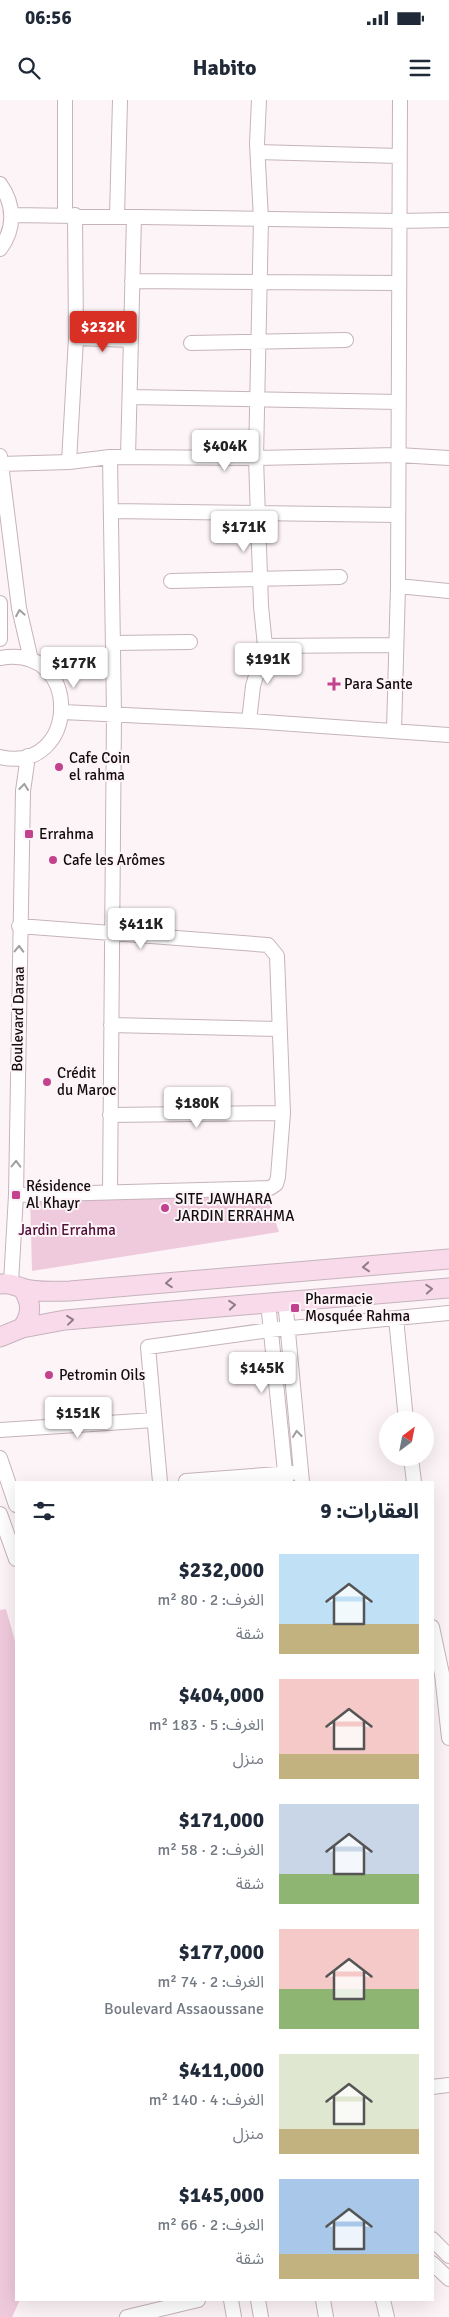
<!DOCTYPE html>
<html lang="ar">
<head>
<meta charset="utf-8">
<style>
  :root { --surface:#fff; --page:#f6f6f7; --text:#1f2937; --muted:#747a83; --accent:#d93025 }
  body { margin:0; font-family:Signika,"Noto Sans Arabic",sans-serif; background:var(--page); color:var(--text); direction:rtl; height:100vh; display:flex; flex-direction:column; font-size:19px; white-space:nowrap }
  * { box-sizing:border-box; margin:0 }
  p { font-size:16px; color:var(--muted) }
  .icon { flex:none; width:28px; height:28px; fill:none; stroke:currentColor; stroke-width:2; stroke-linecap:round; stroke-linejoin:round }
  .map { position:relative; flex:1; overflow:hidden; direction:ltr }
  .side { position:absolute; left:15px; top:1381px; width:419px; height:820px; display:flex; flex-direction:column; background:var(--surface); border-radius:0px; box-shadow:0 5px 20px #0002; direction:rtl }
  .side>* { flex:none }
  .needle { width:32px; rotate:32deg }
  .buttons { position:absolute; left:379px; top:1311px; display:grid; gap:10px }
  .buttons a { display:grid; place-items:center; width:55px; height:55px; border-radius:50%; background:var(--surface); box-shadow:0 5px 20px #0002; font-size:25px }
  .price { position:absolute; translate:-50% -42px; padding:0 11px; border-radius:5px; background:#fff; color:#222; font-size:16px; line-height:32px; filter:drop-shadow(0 1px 2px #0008) }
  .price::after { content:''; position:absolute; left:50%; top:30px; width:15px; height:11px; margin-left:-8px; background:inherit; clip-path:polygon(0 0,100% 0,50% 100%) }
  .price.selected { background:var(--accent); color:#fff }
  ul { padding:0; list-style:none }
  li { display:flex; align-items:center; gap:15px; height:125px; padding:0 15px }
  li span { display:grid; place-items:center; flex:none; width:140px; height:100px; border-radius:0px; color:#555 }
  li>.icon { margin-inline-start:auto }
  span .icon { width:60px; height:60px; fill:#fffc; stroke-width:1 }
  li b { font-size:21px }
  h2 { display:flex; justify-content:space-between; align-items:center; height:60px; padding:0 15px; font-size:21px }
  .status { display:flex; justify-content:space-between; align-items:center; height:35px; padding:0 25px; background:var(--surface); direction:ltr }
  .status svg { height:14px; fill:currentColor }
  header { display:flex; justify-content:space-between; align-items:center; height:65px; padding:0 15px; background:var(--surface); font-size:22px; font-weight:800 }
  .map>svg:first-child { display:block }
</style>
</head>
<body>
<div class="status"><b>06:56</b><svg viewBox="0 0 49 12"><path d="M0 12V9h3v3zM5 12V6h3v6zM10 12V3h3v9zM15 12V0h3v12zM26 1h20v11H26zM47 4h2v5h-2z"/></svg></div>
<header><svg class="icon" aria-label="menu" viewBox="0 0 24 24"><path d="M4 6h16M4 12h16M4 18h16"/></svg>Habito<svg class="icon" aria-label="search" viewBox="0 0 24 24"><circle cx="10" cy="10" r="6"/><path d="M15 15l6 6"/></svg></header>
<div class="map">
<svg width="449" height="2217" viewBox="0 0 449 2217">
  <rect width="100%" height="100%" fill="#fdf4f8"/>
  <path fill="#efcadc" d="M 266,1092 L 279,1132 L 32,1171 L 30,1096 Z
    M 6,1509 L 16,1544 L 16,2200 L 20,2200 L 12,2217 L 0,2217 L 0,1510 Z"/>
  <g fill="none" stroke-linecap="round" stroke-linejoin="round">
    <g stroke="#c6b3bc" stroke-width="16">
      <path id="minor" d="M 65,0 L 65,115
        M 258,52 L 399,56
        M 0,84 C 15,105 15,129 0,149
        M 12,115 L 399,121 L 449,120
        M 117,116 L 120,0
        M 132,181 L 399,183
        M 76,238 L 131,240
        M 191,243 L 346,240
        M 130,297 L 399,302
        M 0,356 L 19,508 L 31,560
        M 128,357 L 134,117
        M 69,362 L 76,238 L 75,115
        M 1,364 L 69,362 L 110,357 L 256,358 L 398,355 L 449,358
        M 112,411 L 398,415
        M 171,481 L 340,477
        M 398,486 L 449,491
        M 0,503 L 0,539
        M 113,543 L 190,542
        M 265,546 L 396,545
        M 0,558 C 84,543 79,675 0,657
        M 63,612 L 249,621 L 449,635
        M 249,621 L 253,586 L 265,546 L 261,506 L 256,358 L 261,119 L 257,44 L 259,0
        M 394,631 L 398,486 L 400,0
        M 111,925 L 280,929
        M 110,1015 L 283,1013
        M 110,1092 L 114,614 L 110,357
        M 16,1095 L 270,1088 L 276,1084 L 278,1077 L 283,1013 L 277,856 L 268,845 L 19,826
        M 11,1183 L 16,1095 L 23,691 L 28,656
        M 285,1200 L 302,1382
        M 268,1202 L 286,1382
        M 396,1218 L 406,1320
        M 0,1330 L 154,1320
        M 0,1358 L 16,1405
        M 411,1358 L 414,1382
        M 186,1381 L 292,1373
        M 160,1382 L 148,1247 L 270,1230 L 449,1213
        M 0,1414 L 16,1459
        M 432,1527 L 442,1574 L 449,1638
        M 432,1987 L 449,1985
        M 432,2139 L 449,2156
        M 432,2163 L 449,2179
        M 231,2200 L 234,2217
        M 258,2200 L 261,2217
        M 323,2200 L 326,2217
        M 383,2200 L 387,2217
        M 127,2217 L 198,2200"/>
    </g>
    <g stroke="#c6b3bc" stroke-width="21">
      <path id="secondary" d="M 0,1184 C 10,1183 13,1185 22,1188 C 36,1193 56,1191 70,1191 L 449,1159
        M 22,1228 C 32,1215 32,1202 22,1188
        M 0,1237 L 22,1228 L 65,1220 L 449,1188"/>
    </g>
    <use href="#minor" stroke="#fff" stroke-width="14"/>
    <use href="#secondary" stroke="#f8daea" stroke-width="19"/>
  </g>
  <defs><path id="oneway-chevron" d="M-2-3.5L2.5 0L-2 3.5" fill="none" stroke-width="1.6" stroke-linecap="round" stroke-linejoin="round" transform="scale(1.25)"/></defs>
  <g stroke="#a09e9f">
    <use href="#oneway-chevron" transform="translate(20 513) rotate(-100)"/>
    <use href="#oneway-chevron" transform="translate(24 687) rotate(-83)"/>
    <use href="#oneway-chevron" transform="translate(19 849) rotate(-89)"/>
    <use href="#oneway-chevron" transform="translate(16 1064) rotate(-89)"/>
    <use href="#oneway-chevron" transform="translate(297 1334) rotate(-96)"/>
  </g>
  <g stroke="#907d87">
    <use href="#oneway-chevron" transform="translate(366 1167) rotate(175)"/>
    <use href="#oneway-chevron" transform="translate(169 1183) rotate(176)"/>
    <use href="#oneway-chevron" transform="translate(429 1189) rotate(-4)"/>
    <use href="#oneway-chevron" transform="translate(232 1205) rotate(-5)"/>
    <use href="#oneway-chevron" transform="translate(70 1220) rotate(-6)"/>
  </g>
  <g fill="#c2428e" stroke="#fdf4f8" stroke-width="2">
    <path d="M331.5 576.5h5v5h5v5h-5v5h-5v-5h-5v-5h5z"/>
    <circle cx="59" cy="667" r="5"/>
    <rect x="24" y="729" width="10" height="10" rx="2.5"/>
    <circle cx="53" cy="760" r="5"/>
    <circle cx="47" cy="982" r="5"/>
    <rect x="11" y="1090" width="10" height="10" rx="2.5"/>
    <circle cx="165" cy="1108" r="5"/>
    <rect x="290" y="1203" width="10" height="10" rx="2.5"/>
    <circle cx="49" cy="1275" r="5"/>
  </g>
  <g text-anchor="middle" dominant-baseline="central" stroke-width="4" stroke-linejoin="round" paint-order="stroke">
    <g font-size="15" fill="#120c0f" stroke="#fdf4f8" text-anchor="start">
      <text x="344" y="584">Para Sante</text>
      <text x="69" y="658">Cafe Coin<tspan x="69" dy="17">el rahma</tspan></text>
      <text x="39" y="734">Errahma</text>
      <text x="63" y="760">Cafe les Arômes</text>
      <text x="57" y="973">Crédit<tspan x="57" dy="17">du Maroc</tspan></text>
      <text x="26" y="1086">Résidence<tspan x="26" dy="17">Al Khayr</tspan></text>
      <text x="175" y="1099">SITE JAWHARA<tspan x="175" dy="17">JARDIN ERRAHMA</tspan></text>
      <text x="305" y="1199">Pharmacie<tspan x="305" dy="17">Mosquée Rahma</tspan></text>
      <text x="59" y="1275">Petromin Oils</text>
    </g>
    <g font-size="15" fill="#120c0f" stroke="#fdf4f8">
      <text transform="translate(18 919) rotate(-89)">Boulevard Daraa</text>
    </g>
    <g font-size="15" fill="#4f0d36" stroke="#fdf4f8">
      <text x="67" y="1130">Jardin Errahma</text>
    </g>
  </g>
</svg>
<div class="buttons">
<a><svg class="needle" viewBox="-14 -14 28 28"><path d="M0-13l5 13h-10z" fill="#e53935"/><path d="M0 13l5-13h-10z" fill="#747a83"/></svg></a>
</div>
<b class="price selected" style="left:103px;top:253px">$232K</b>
<b class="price" style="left:225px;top:372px">$404K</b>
<b class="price" style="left:244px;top:453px">$171K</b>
<b class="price" style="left:268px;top:585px">$191K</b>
<b class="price" style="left:74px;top:589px">$177K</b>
<b class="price" style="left:141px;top:850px">$411K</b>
<b class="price" style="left:197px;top:1029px">$180K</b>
<b class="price" style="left:262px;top:1294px">$145K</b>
<b class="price" style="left:78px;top:1339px">$151K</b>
<section class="side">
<h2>العقارات: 9<svg class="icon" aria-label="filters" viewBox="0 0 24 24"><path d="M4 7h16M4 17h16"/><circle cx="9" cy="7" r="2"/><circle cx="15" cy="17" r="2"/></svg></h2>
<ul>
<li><span style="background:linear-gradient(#bfe0f5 70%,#c2b280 0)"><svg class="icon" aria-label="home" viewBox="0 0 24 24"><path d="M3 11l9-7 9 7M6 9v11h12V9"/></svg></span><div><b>$232,000</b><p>الغرف: 2 · 80 m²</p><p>شقة</p></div></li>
<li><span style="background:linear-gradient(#f6c9c9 75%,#c2b280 0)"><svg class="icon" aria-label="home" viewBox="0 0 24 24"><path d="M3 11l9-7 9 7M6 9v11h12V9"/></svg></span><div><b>$404,000</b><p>الغرف: 5 · 183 m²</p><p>منزل</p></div></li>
<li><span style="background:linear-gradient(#c9d6e8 70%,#8fb573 0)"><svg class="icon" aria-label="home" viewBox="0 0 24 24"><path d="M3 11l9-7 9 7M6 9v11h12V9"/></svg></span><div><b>$171,000</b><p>الغرف: 2 · 58 m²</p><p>شقة</p></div></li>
<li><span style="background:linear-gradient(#f6c9c9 60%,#8fb573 0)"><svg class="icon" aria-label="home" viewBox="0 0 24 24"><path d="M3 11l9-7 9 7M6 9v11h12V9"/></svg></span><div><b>$177,000</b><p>الغرف: 2 · 74 m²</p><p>Boulevard Assaoussane</p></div></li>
<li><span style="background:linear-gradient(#dfe7d0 75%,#c2b280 0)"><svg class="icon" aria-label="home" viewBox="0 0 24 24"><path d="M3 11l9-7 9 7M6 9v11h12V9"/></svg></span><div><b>$411,000</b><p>الغرف: 4 · 140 m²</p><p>منزل</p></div></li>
<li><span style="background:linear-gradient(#a9c7e8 75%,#c2b280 0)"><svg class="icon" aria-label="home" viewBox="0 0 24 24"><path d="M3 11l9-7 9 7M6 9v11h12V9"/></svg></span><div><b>$145,000</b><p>الغرف: 2 · 66 m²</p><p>شقة</p></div></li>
</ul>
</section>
</div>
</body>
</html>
